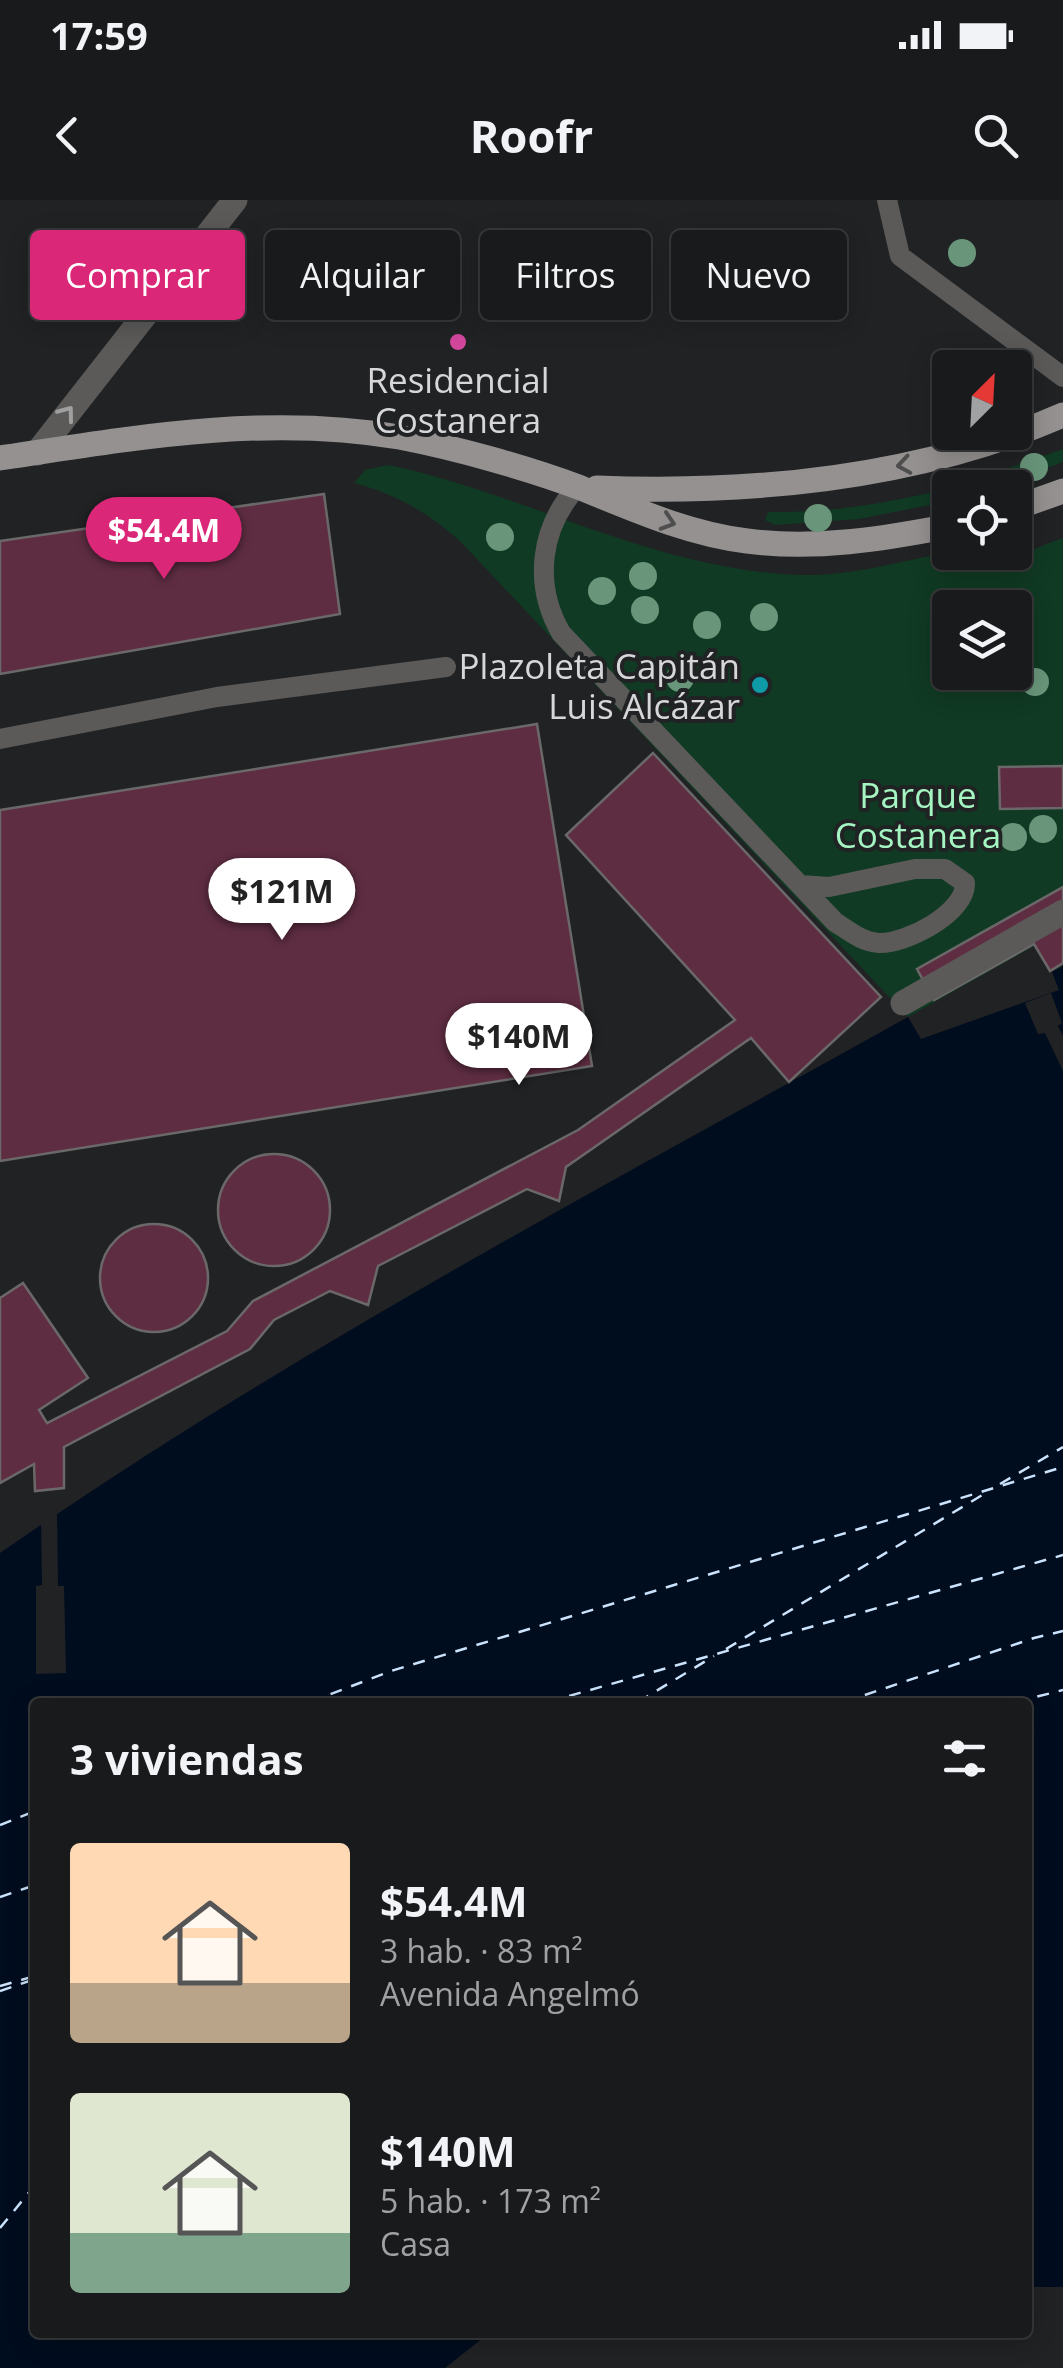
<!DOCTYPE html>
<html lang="es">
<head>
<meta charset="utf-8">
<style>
  :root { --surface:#191a1b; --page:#262728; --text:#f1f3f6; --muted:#9fa1a3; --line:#37383a; --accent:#db2777 }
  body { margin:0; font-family:"Open Sans",sans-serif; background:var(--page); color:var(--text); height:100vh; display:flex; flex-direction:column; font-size:38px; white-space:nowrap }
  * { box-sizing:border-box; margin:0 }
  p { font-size:32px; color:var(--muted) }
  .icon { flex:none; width:55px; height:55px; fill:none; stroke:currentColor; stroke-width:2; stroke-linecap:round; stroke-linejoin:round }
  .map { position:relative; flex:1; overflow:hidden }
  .drawer { position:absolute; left:30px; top:1498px; width:1002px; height:640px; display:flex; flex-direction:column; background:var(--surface); border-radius:10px; box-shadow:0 5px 25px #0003,0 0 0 2px var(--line) }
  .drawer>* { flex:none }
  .banner { position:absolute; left:30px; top:30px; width:1005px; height:90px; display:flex; gap:20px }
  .needle { width:65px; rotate:24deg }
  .tools { position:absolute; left:932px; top:150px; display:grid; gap:20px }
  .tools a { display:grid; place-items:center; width:100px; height:100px; border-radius:10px; background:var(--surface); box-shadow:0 5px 25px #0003,0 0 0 2px var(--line); font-size:50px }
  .price { position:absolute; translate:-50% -85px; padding:0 22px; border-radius:35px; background:#fff; color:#222; font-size:32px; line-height:65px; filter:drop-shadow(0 2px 5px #0008) }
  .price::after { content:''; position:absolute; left:50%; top:60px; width:30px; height:22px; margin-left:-15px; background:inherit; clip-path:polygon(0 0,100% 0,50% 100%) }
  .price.selected { background:var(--accent); color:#fff }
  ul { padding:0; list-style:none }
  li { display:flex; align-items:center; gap:30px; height:250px; padding:0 40px }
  li span { display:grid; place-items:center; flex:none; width:280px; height:200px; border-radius:10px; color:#555 }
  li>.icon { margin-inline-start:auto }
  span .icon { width:120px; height:120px; fill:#fffc; stroke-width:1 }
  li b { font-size:42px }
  h2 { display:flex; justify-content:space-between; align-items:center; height:120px; padding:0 40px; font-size:42px }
  .pill { padding:0 35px; border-radius:10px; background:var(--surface); box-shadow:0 5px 25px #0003,0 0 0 2px var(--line); font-size:35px; line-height:90px }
  .pill.selected { background:var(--accent); color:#fff }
  .status { display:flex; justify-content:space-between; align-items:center; height:70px; padding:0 50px; background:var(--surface); direction:ltr }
  .status svg { height:28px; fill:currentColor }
  header { display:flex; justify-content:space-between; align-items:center; height:130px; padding:0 40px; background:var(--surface); font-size:45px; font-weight:700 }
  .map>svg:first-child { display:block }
</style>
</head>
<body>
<div class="status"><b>17:59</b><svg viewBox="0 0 49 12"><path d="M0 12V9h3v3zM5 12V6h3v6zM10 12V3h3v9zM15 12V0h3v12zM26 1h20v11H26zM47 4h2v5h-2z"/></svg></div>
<header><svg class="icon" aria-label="back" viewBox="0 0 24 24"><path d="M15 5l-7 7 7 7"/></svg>Roofr<svg class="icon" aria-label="search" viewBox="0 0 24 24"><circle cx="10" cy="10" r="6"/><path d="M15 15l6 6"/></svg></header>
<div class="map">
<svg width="1063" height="2168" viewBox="0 0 1063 2168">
  <rect width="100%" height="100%" fill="#212224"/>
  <path fill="#103a23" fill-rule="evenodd" d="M 1063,249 L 1063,262 L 996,287 L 953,287 Z
    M 389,265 C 528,295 658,371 802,375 C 852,376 897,362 945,353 C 965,350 979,357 998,359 C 1012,360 1047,343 1063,338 L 1063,764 L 1050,772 L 1034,746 L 908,817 L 460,341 C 427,312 396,294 354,283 L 365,270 ZM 950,408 L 1015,408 L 1015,472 L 950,472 Z
    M 950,288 L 950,301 L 859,319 L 775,325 L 765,320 L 768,312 C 829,313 890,303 950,288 Z"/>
  <path fill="#000d1e" d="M 1063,766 L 1063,2087 L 1028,2087 L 1028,1502 L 35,1502 L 35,2132 L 517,2133 L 483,2138 L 445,2168 L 0,2168 L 0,1353 C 289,1152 601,988 908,817 L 921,839 L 1059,790 L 1052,772 Z"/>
  <path fill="#212224" d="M 1051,793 L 1062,823 L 1058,826 L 1063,836 L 1063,871 L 1045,833 L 1038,834 L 1025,803 Z
    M 57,1307 L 58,1386 L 64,1386 L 66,1473 L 36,1474 L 36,1386 L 42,1385 L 41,1318 Z"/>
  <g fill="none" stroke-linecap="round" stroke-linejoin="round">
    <path stroke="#cbe3fc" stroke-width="2.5" stroke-dasharray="12 10" stroke-linecap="butt" d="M 1000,1284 L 1063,1247
      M 726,1449 L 989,1291
      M 310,1502 L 391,1471 L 1063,1267
      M 548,1502 L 1063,1355
      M 638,1502 L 714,1456
      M 844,1502 L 1034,1438 L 1063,1431
      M 1016,1502 L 1063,1490
      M 0,1625 L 35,1611
      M 0,1697 L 35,1685
      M 0,1786 L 35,1776
      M 0,1791 L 35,1779
      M 0,2028 L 35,1985"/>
  </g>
  <path fill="#5f2d42" stroke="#6b6869" stroke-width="2.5" d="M 324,294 L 340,414 L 0,474 L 0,341 Z
    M 537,524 L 592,866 L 0,961 L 0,610 Z
    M 653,553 L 881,797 L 789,882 L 751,838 L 566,967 L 559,1001 L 527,989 L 378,1066 L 368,1105 L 330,1091 L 274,1120 L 250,1149 L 64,1247 L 64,1288 L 35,1291 L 34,1264 L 0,1283 L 0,1098 L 23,1083 L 88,1178 L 39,1210 L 47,1223 L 227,1131 L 253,1101 L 578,930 L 735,820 L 566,635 Z
    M 1063,566 L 1063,608 L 1000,609 L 999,567 Z
    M 1063,687 L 1063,763 L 1050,771 L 1034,744 L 934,800 L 917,769 Z
    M218 1010a56 56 0 1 1 112 0a56 56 0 1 1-112 0Z
    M100 1078a54 54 0 1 1 108 0a54 54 0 1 1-108 0Z"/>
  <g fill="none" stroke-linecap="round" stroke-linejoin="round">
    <path stroke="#5b5a59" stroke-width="20" d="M 887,0 L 900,56 L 1063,177
      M 577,287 C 540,328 533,384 561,433 L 835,722 C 849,731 862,742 879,743 C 906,744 966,713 965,683 L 945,669 L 915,669 L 829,687 L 800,685
      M 0,539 L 217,497 L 446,467"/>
    <path stroke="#5b5a59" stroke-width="25" d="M 903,803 L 1063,712"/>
    <path stroke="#5b5a59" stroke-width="25" d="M 37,253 L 235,0"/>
    <path stroke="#949190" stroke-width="25" d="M 0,258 C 132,238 266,214 399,237 C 456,248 528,268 581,288 C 635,310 689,334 747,341 C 815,350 883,339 950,326
      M 597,288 C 753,294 919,278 1063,215
      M 1015,308 L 1063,291"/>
  </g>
  <g fill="#69967b">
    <circle cx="962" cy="53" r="14"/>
    <circle cx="1034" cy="267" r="14"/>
    <circle cx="818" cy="318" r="14"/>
    <circle cx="500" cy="337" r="14"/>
    <circle cx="643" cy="376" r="14"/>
    <circle cx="602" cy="391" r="14"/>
    <circle cx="645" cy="410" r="14"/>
    <circle cx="764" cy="417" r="14"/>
    <circle cx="707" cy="425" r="14"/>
    <circle cx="680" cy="478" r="14"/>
    <circle cx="1035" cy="482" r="14"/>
    <circle cx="1043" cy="629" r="14"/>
    <circle cx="1013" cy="637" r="14"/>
  </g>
  <defs><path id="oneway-chevron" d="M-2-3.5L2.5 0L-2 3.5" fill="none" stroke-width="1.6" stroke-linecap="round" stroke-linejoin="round" transform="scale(2.5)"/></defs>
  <use stroke="#9f9f9f" href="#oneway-chevron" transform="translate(67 213) rotate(-53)"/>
  <g stroke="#4f4e4f">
    <use href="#oneway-chevron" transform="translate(904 265) rotate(171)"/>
    <use href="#oneway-chevron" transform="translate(668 322) rotate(18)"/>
  </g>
  <circle fill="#d1479c" stroke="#212224" stroke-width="4" cx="458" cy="142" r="10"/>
  <circle fill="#0f9aa8" stroke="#212224" stroke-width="4" cx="760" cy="485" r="10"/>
  <g text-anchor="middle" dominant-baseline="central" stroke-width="8" stroke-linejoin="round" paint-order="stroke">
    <g font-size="35" fill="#d7d7d9" stroke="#212224">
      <text x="458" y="179">Residencial<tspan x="458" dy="40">Costanera</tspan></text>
      <text x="740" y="465" text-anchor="end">Plazoleta Capitán<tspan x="740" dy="40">Luis Alcázar</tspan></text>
    </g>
    <g font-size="35" fill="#a4f5c2" stroke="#212224">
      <text x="918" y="594">Parque<tspan x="918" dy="40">Costanera</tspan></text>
    </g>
  </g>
</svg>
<div class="tools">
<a><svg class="needle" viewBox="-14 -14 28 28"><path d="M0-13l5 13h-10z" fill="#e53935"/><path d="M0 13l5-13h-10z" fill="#9fa1a3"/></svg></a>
<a><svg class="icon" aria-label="locate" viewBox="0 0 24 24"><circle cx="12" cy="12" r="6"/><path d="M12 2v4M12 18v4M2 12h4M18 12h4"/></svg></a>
<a><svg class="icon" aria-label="layers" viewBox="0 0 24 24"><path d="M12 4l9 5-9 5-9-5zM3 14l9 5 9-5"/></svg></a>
</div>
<b class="price selected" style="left:164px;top:382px">$54.4M</b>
<b class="price" style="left:282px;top:743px">$121M</b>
<b class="price" style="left:519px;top:888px">$140M</b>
<div class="banner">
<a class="pill selected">Comprar</a>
<a class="pill">Alquilar</a>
<a class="pill">Filtros</a>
<a class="pill">Nuevo</a>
</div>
<section class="drawer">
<h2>3 viviendas<svg class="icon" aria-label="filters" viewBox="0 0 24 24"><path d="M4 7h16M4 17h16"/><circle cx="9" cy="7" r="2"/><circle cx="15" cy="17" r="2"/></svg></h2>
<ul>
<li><span style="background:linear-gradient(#ffd9b3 70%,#b9a48a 0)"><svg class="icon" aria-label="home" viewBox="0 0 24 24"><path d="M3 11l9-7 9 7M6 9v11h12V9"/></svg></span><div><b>$54.4M</b><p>3 hab. · 83 m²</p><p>Avenida Angelmó</p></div></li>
<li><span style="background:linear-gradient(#dfe7d0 70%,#7fa58c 0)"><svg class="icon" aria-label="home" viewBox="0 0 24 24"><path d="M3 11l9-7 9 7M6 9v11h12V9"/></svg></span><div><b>$140M</b><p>5 hab. · 173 m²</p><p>Casa</p></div></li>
</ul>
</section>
</div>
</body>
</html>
